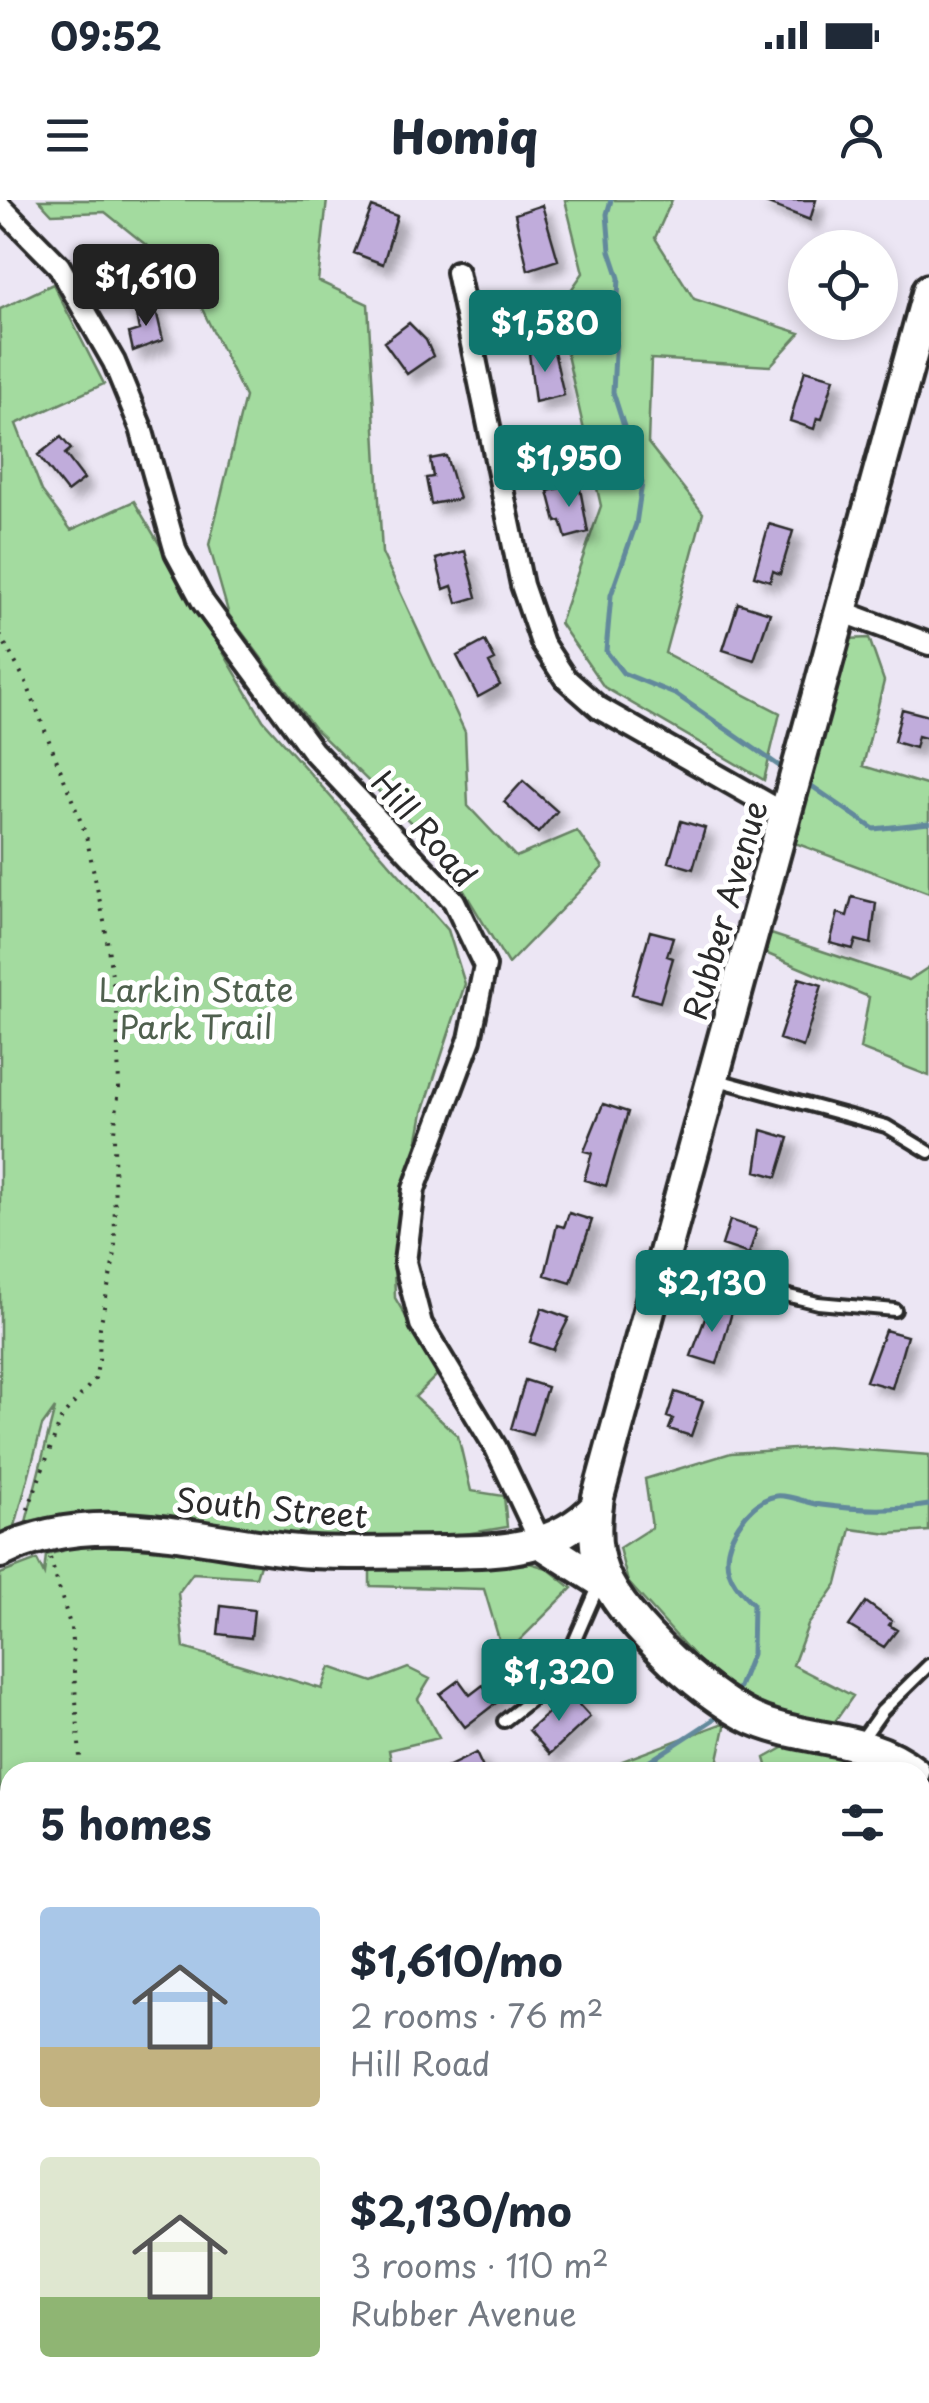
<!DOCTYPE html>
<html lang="en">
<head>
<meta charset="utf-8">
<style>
  :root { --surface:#fff; --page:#f2f2f3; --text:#1f2937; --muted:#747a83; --accent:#0f766e }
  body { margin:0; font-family:"Playpen Sans",sans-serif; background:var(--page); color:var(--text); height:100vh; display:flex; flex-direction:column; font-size:38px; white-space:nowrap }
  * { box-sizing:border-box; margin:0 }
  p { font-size:32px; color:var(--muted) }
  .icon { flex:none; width:55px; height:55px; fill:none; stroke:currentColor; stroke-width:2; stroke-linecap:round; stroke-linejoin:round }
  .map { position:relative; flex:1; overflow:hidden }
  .sheet { position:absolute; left:0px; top:1562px; width:930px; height:642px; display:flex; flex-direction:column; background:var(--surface); border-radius:30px 30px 0 0; box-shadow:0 5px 15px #0003 }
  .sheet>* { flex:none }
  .buttons { position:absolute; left:788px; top:30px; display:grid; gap:20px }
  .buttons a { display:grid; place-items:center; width:110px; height:110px; border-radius:50%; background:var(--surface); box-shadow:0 5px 15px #0003; font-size:50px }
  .price { position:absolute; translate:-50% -85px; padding:0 22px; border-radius:10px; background:var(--accent); color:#fff; font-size:32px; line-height:65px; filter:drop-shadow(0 2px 5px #0008) }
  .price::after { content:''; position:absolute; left:50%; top:60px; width:30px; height:22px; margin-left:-15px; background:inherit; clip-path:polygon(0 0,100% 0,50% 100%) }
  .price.on { background:#222; color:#fff }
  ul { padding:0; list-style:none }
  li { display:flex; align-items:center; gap:30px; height:250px; padding:0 40px }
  li span { display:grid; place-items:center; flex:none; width:280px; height:200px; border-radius:10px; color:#555 }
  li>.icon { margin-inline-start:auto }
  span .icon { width:120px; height:120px; fill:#fffc; stroke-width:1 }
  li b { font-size:42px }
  h2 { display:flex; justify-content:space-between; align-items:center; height:120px; padding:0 40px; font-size:42px }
  .status { display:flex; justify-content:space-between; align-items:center; height:70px; padding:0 50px; background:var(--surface); direction:ltr }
  .status svg { height:28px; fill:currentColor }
  header { display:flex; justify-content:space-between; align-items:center; height:130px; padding:0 40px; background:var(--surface); font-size:45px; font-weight:800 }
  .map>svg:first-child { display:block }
</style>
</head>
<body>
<div class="status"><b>09:52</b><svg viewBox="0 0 49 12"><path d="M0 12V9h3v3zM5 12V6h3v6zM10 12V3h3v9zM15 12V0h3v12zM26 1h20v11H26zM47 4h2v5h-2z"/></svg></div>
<header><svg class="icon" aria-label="menu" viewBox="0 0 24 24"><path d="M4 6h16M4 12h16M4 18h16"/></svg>Homiq<svg class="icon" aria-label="person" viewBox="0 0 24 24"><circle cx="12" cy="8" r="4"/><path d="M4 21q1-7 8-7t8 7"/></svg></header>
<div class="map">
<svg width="929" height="2203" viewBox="0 0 929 2203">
  <defs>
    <filter id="shadow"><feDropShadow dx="9" dy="9" stdDeviation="5" flood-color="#0004"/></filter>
  </defs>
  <rect width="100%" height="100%" fill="#ece6f4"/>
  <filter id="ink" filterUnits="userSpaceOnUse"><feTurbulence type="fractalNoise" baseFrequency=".01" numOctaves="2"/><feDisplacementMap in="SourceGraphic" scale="20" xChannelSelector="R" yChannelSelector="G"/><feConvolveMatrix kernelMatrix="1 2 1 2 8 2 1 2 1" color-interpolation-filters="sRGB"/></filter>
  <g filter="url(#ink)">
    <path fill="#a3db9f" stroke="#678365" stroke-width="2.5" d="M 39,0 L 327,0 L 318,81 L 368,104 L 382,353 L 465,532 L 468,606 L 516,657 L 577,631 L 603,667 L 508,764 L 440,651 L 315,529 L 229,415 L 209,345 L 245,197 L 187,78 L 105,12 L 52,14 Z
      M 565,0 L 672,0 L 655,38 L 694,99 L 800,133 L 770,166 L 651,159 L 648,243 L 703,313 L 665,453 L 780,513 L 764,580 L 604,487 L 560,423 L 601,306 L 557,110 L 583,73 Z
      M 53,84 L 104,184 L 16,224 L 42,291 L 71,330 L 134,301 L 263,520 L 448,730 L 465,784 L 423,912 L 394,1066 L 395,1098 L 439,1173 L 415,1197 L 458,1236 L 471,1291 L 504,1296 L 507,1327 C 423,1343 334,1346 249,1332 C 174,1320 102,1302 26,1322 L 55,1208 L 42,1226 L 15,1326 L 0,1333 L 0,109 Z
      M 869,438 L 884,481 L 863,566 L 929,586 L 929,693 L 795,643 L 847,439 Z
      M 771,734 L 909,780 L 929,767 L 929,876 L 860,849 L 869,797 L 763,752 Z
      M 825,1247 L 929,1255 L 929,1331 L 889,1334 L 851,1329 L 837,1384 L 808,1425 L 793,1465 L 853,1496 L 834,1523 L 781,1515 L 732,1489 L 697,1459 L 628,1382 L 619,1348 L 652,1327 L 645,1279 L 731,1253 Z
      M 95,1343 L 261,1361 L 256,1377 L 193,1373 L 178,1393 L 184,1448 L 322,1489 L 330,1467 L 373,1482 L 408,1468 L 430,1479 L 418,1499 L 439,1538 L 389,1550 L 393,1572 L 10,1572 L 10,1867 L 0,1863 L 0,1374 L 37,1360 L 44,1374 L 46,1355 L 62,1351 L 60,1345 Z
      M 526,1362 L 547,1368 L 572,1388 L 504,1456 L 484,1389 L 370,1386 L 370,1369 Z
      M 726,1522 L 717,1564 L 709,1572 L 606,1572 L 622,1561 Z
      M 792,1543 L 845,1554 L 886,1572 L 769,1572 L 765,1558 Z
      M 920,1786 L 929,1787 L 929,2203 L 0,2203 L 0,2014 L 10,2012 L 10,2195 L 920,2195 Z"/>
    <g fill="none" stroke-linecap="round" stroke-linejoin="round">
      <path stroke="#62899c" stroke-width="5" d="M 611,0 L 607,14 L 610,51 L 619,78 L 613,192 L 642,283 L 636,324 L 611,395 L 606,451 L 623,473 L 677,495 L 785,570
        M 803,580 L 874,629 L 929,623
        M 735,1497 L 752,1454 L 753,1404 C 741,1392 727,1378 727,1359 C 727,1334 752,1300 776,1296 C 790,1294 808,1304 821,1305 C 857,1310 894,1311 929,1305
        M 633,1572 L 722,1514
        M 0,1645 L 10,1639"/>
    </g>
    <path fill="#c0acdb" stroke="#2b2b2b" stroke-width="2.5" filter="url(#shadow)" d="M 758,0 L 816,0 L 810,20 Z
      M 542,5 L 558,60 L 528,70 L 515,14 Z
      M 372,7 L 397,16 L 383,64 L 354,53 Z
      M 155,106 L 163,140 L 133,151 L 129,133 L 139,130 L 135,110 Z
      M 409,123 L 426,140 L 433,156 L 407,174 L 384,142 Z
      M 553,147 L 564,195 L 535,202 L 529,153 Z
      M 805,170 L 834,178 L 822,219 L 817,218 L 814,229 L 790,221 Z
      M 61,237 L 71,249 L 65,254 L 84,279 L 67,292 L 38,255 Z
      M 446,256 L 459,299 L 431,304 L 426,278 L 433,277 L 430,259 Z
      M 579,283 L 588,332 L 566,338 L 561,321 L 556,322 L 548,291 Z
      M 769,324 L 793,331 L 780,374 L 773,371 L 770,381 L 754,376 Z
      M 465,351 L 477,397 L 457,403 L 452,386 L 444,389 L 436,359 Z
      M 738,403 L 770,413 L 754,460 L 723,450 Z
      M 485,441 L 495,460 L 489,463 L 500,485 L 478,497 L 457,456 Z
      M 902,509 L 929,516 L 929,539 L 918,536 L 915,548 L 894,542 Z
      M 523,581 L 557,611 L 538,633 L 504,602 Z
      M 681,621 L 705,628 L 693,669 L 669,662 Z
      M 852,697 L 876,703 L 871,744 L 856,740 L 853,749 L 830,743 L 838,713 L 847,716 Z
      M 650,731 L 673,737 L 667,756 L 673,758 L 660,802 L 632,794 Z
      M 799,778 L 822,785 L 803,847 L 779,839 Z
      M 603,904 L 628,912 L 606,986 L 584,980 L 592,953 L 584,951 Z
      M 762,930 L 789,938 L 777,977 L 756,971 Z
      M 569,1013 L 592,1020 L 571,1083 L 545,1075 L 557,1025 L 564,1027 Z
      M 730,1020 L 757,1029 L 749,1054 L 722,1045 Z
      M 710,1105 L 732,1112 L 717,1164 L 691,1156 Z
      M 542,1108 L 569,1118 L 553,1150 L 530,1142 Z
      M 885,1130 L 907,1136 L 892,1188 L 866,1181 Z
      M 525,1180 L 547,1187 L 532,1235 L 511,1229 Z
      M 675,1192 L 703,1201 L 691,1236 L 669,1229 L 673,1219 L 667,1217 Z
      M 866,1402 L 892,1421 L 889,1425 L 897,1430 L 884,1447 L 849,1426 Z
      M 221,1406 L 254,1410 L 251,1438 L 218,1434 Z
      M 459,1480 L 470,1495 L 483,1485 L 496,1503 L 465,1527 L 440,1494 Z
      M 569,1494 L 590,1517 L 550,1554 L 529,1530 Z
      M 476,1553 L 483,1568 L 473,1572 L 437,1572 Z"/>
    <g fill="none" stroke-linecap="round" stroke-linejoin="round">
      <g stroke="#2b2b2b" stroke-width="18">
        <path id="lane" d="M 714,879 L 886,926 L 929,952
          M 667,1066 L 818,1103 L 895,1110
          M 504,1521 L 546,1488 L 568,1456 L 595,1394 L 603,1389
          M 860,1542 L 882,1511 L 929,1465"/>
      </g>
      <g stroke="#2b2b2b" stroke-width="28">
        <path id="street" d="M 0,6 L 59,66 L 114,162 L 141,228 L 176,352 L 203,402 L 312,550 L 454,701 L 485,766 L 470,839 L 414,989 L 405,1062 L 421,1124 L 496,1248 L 541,1343
          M 457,72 L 522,385 L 542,443 L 565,478 L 599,508 L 787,615
          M 841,411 L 929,444"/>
      </g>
      <g stroke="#2b2b2b" stroke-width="38">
        <path id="secondary" d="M 541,1343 L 608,1386
          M 0,1352 C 95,1305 198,1342 298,1351 C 346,1355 395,1352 443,1352 C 500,1351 555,1351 597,1306
          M 914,1572 C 869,1536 815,1542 763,1523 C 714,1506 622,1422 603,1373 C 593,1349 594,1323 598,1297 L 929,90"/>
      </g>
      <path stroke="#2b2b2b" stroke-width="4" stroke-dasharray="2.5 8" stroke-linecap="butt" d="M 0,435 L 26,482 L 86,635 L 105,726 L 117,812 L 119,889 L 114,932 L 115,1053 L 100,1127 L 99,1160 L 95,1179 L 62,1217 L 25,1317
        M 50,1358 L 71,1428 L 81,1572
        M 499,2195 L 512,2203"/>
      <use href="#lane" stroke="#fff" stroke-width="10"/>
      <use href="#street" stroke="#fff" stroke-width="20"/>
      <use href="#secondary" stroke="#fff" stroke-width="30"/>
    </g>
  </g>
  <g text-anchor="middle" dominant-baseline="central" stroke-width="10" stroke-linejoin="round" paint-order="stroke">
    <g font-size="32" fill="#2b2b2b" stroke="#fff">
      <text transform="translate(425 628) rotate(49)">Hill Road</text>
      <text transform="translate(724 710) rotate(-74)">Rubber Avenue</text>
      <text transform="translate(272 1307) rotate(5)">South Street</text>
    </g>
    <g font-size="32" fill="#4f604e" stroke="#fff">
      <text x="196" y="789">Larkin State<tspan x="196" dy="37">Park Trail</tspan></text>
    </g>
  </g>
</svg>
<div class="buttons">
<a><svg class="icon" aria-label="locate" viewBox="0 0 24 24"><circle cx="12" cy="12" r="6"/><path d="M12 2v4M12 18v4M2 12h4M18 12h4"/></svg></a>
</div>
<b class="price on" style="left:146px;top:129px">$1,610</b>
<b class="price" style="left:545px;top:175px">$1,580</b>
<b class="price" style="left:569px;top:310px">$1,950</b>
<b class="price" style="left:712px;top:1135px">$2,130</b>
<b class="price" style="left:559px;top:1524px">$1,320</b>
<section class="sheet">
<h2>5 homes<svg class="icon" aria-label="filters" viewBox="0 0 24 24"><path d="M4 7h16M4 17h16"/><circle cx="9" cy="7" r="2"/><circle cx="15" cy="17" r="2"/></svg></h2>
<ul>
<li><span style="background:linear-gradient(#a9c7e8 70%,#c2b280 0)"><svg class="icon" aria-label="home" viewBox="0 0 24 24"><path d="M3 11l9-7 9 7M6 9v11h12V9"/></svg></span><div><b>$1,610/mo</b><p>2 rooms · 76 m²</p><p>Hill Road</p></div></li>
<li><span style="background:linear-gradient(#dfe7d0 70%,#8fb573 0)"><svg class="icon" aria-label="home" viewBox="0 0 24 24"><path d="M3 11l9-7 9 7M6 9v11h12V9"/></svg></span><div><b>$2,130/mo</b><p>3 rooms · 110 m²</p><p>Rubber Avenue</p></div></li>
</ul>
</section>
</div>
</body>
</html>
